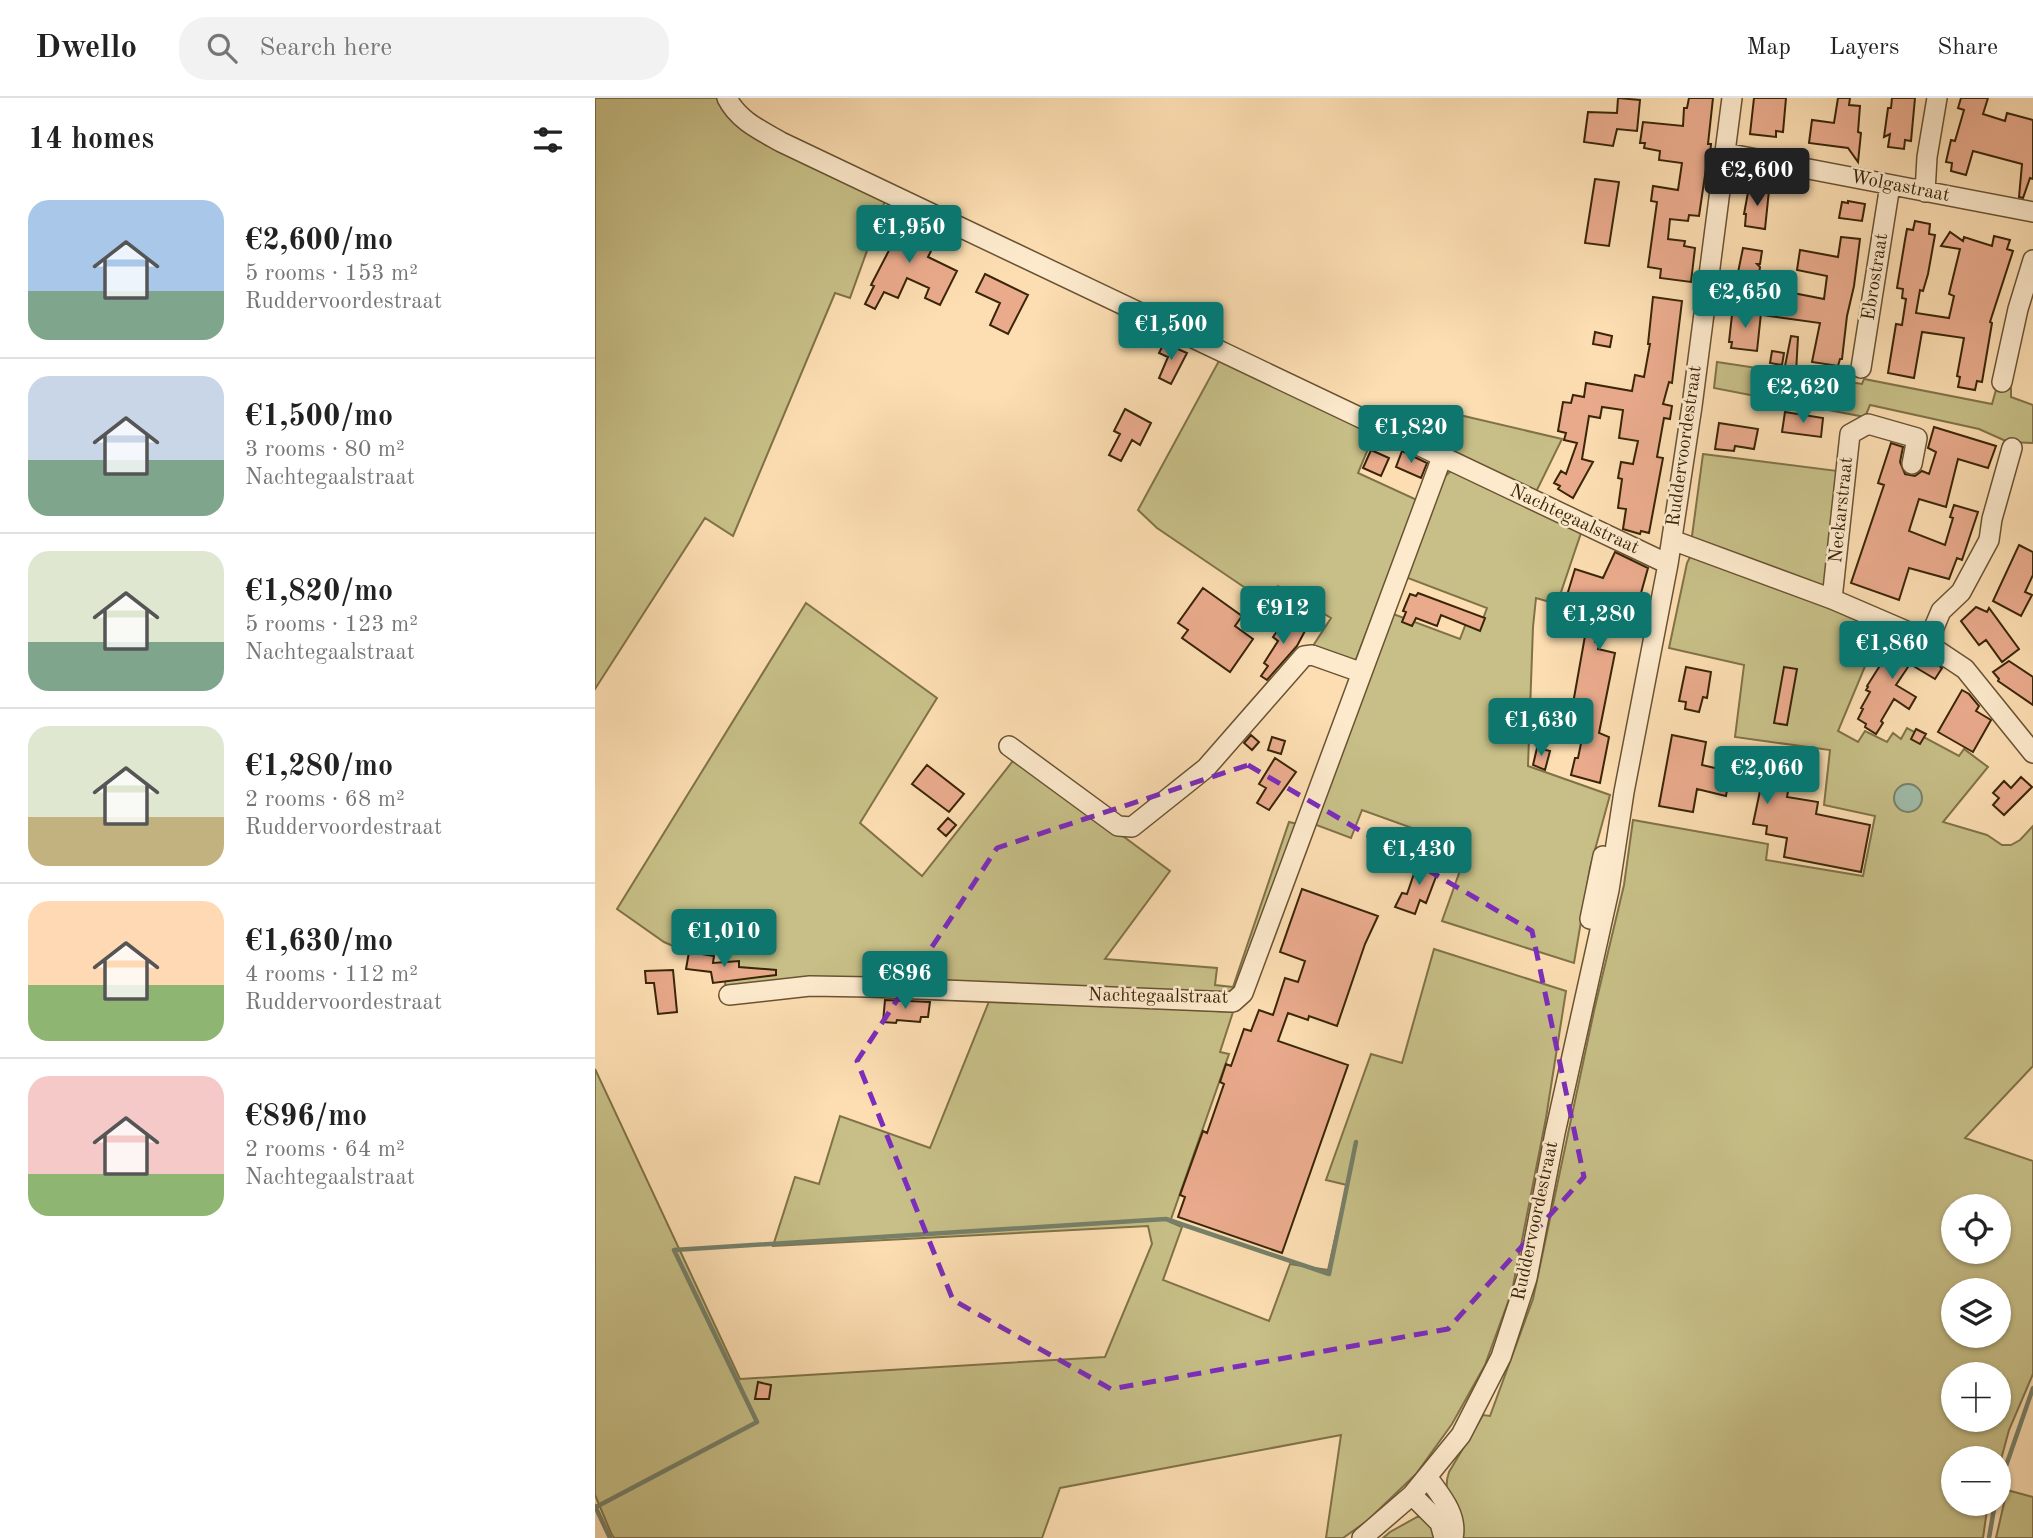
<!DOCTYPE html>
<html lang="en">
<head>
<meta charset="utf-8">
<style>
  :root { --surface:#fff; --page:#f2f2f2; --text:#222; --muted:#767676; --line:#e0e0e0; --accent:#0f766e }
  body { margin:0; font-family:"Old Standard TT",serif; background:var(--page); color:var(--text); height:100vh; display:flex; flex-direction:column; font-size:26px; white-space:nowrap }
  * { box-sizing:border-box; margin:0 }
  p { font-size:23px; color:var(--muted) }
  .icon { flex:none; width:38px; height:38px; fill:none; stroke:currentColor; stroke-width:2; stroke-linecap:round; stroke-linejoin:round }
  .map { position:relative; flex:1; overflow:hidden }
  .panel { display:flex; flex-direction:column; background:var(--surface); width:595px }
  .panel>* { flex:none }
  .fabs { position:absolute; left:1346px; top:1096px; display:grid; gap:14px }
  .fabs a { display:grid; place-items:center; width:70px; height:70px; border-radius:50%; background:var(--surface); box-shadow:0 2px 5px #0004; font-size:35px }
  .price { position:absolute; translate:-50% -60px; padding:0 16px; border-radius:7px; background:var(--accent); color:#fff; font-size:23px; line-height:46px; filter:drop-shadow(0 2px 4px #0008) }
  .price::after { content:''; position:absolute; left:50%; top:42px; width:21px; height:16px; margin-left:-10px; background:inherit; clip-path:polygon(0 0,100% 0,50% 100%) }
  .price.active { background:#222; color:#fff }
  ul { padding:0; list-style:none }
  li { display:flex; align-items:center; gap:21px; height:175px; padding:0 28px }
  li+li { border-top:2px solid var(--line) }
  li span { display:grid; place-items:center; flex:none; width:196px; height:140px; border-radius:21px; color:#555 }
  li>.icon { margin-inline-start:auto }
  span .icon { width:84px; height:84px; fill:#fffc; stroke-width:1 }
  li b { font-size:30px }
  h2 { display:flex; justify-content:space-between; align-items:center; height:84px; padding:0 28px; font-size:30px }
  header { display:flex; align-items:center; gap:42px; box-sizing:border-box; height:98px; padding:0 35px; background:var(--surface); border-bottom:2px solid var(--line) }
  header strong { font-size:33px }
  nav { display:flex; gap:38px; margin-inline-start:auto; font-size:24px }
  .search { width:490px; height:63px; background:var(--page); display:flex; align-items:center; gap:18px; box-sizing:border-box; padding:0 24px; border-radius:28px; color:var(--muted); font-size:26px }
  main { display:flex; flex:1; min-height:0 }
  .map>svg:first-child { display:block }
</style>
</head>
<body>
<header>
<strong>Dwello</strong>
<div class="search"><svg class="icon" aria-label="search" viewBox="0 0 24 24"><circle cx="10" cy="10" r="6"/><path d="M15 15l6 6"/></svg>Search here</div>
<nav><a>Map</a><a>Layers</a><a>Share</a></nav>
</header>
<main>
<section class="panel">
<h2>14 homes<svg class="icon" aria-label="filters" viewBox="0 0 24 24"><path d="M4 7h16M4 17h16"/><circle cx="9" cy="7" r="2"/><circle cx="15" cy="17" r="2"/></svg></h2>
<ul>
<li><span style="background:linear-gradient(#a9c7e8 65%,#7fa58c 0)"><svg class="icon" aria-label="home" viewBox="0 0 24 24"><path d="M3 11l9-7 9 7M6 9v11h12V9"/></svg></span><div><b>€2,600/mo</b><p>5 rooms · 153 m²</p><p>Ruddervoordestraat</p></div></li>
<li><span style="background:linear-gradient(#c9d6e8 60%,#7fa58c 0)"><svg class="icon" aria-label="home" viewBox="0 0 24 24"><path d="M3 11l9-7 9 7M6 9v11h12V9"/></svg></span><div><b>€1,500/mo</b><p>3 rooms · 80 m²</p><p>Nachtegaalstraat</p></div></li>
<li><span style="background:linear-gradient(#dfe7d0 65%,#7fa58c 0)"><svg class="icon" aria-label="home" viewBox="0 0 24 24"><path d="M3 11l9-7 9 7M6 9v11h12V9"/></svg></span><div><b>€1,820/mo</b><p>5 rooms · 123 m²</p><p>Nachtegaalstraat</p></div></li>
<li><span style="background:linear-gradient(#dfe7d0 65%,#c2b280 0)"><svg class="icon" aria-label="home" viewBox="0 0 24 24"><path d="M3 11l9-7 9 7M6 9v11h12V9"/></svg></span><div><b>€1,280/mo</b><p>2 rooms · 68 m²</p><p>Ruddervoordestraat</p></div></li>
<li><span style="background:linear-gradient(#ffd9b3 60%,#8fb573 0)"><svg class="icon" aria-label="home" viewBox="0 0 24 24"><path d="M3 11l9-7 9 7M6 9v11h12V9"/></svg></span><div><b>€1,630/mo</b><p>4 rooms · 112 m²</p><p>Ruddervoordestraat</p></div></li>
<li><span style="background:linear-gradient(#f6c9c9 70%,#8fb573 0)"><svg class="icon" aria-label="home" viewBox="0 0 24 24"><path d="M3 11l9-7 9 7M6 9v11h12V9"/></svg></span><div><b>€896/mo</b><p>2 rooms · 64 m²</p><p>Nachtegaalstraat</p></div></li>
</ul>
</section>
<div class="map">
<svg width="1438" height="1440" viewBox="0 0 1438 1440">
  <rect width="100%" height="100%" fill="#fcdeb2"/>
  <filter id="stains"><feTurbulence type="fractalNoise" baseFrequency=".00286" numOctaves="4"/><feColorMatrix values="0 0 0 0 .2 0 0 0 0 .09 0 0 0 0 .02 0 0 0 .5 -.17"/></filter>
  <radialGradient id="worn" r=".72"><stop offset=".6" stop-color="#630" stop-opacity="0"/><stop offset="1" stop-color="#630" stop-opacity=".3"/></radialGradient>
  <path fill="#c7bf87" stroke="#807248" stroke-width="2" fill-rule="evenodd" d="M 0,0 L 126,0 L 291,100 L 255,200 L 240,195 L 138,438 L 110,420 L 0,591 Z
    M 625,261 L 780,334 L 763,375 L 822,402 L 760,564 L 716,551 L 736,520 L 683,488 L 671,504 L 562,430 L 543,412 Z
    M 1122,264 L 1267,286 L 1269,281 L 1397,306 L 1402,288 L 1416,290 L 1416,299 L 1438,307 L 1438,345 L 1413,344 L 1384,331 L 1275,307 L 1270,319 L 1119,290 Z
    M 856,315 L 967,341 L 940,396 L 841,351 Z
    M 1108,356 L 1243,373 L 1233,490 L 1099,444 L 1097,438 Z
    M 857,372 L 986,435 L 962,506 L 941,500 L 938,529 L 933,668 L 1015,697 L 995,770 L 979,865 L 847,823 L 873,750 L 767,712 L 756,740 L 716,725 L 793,514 L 865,541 L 873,520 L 886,526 L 892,510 L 805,477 L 846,382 Z
    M 1095,459 L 1107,461 L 1286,530 L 1243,633 L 1263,644 L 1270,633 L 1292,644 L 1298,635 L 1306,641 L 1312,630 L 1364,658 L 1369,651 L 1393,669 L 1348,724 L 1392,737 L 1407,747 L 1416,747 L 1425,742 L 1438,728 L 1438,968 L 1370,1040 L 1438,1063 L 1438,1276 L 1414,1332 L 1404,1369 L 1404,1360 L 1358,1360 L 1358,1405 L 1393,1405 L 1388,1440 L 867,1440 C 860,1419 846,1396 854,1374 L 888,1317 L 895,1318 L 938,1201 L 999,913 L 1029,787 L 1038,722 L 1173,746 L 1171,762 L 1268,778 L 1280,718 L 1229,707 L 1235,652 L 1140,639 L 1149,567 L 1074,550 L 1092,465 ZM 1358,1108 L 1404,1108 L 1404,1153 L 1358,1153 ZM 1358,1192 L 1404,1192 L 1404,1237 L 1358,1237 ZM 1358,1276 L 1404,1276 L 1404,1321 L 1358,1321 Z
    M 211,505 L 342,600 L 265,725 L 327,778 L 421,659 L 575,773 L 510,861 L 622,870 L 620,887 L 638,889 L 694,724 L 707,727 L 645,900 L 130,891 L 131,854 L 85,851 L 69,844 L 22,811 Z
    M 839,851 L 971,893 L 951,1020 L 917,1193 L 890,1267 L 857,1326 L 821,1376 L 772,1423 L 748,1440 L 731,1440 L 746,1337 L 465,1390 L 447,1440 L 19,1440 L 16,1435 L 0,1397 L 0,971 L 145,1281 L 510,1259 L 557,1146 L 553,1128 L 178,1148 L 200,1079 L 224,1086 L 245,1018 L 335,1050 L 395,901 L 638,914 L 625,954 L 634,956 L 575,1124 L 587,1129 L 568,1182 L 674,1223 L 695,1166 L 733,1172 L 752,1087 L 731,1082 L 776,956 L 807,965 Z
    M 1412,1392 L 1438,1399 L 1438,1440 L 1401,1440 Z
    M 822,1419 L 828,1419 L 846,1440 L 788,1440 L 795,1434 Z"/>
  <path fill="#9fbcaa" stroke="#768069" stroke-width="2" d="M1299 700a14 14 0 1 1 28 0a14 14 0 1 1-28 0Z"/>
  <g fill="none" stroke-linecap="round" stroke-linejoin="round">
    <path stroke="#768069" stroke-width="4.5" d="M 1404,1388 L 1438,1290
      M 0,1408 L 15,1440
      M 1,1409 L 162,1324 L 79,1152 L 571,1121 L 734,1176 L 761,1044
      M 1394,1440 L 1400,1405"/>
  </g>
  <path fill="#eaab8d" stroke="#392508" stroke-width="2" d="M 1023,0 L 1045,2 L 1042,33 L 1022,31 L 1018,48 L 989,44 L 993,14 L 1022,15 Z
    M 1094,0 L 1118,0 L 1113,46 L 1116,46 L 1115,57 L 1113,57 L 1104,118 L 1094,117 L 1093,123 L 1075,121 L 1073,141 L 1090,143 L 1089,148 L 1100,150 L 1096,184 L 1065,180 L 1066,171 L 1053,169 L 1062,104 L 1056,103 L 1058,88 L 1083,92 L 1087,65 L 1064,62 L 1065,53 L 1049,50 L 1050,45 L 1045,45 L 1048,24 L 1088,28 L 1089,10 L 1092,10 Z
    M 1159,0 L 1191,0 L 1188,34 L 1181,33 L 1181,39 L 1155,36 Z
    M 1243,0 L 1255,0 L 1254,7 L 1265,8 L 1263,34 L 1266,35 L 1263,64 L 1253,50 L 1214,45 L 1217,22 L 1239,25 Z
    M 1297,0 L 1320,0 L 1316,43 L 1310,42 L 1309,51 L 1293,49 L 1295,36 L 1289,39 L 1293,10 L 1296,10 Z
    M 1366,0 L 1393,0 L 1388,16 L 1410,23 L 1412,15 L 1438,22 L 1438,81 L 1435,80 L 1428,100 L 1424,99 L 1427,66 L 1378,53 L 1371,77 L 1356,73 L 1357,65 L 1351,64 L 1356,42 L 1360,43 L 1369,12 L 1363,10 Z
    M 1000,81 L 1024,84 L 1014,148 L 990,145 Z
    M 1154,89 L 1174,92 L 1170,131 L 1150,128 L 1151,116 L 1149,116 Z
    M 1253,103 L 1270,106 L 1267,123 L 1244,120 L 1247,104 L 1253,105 Z
    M 292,110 L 314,120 L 308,134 L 338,149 L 333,159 L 362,173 L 345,207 L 330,200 L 334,190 L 312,180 L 303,200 L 289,194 L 280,211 L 270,206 L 279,188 L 276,187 L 302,137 L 284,129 Z
    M 1320,123 L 1335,126 L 1334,136 L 1340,137 L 1333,176 L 1328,193 L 1325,192 L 1321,215 L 1354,220 L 1359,198 L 1354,196 L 1365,151 L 1346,148 L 1355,134 L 1368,143 L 1369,139 L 1397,148 L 1399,138 L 1415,142 L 1412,151 L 1418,153 L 1395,224 L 1397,225 L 1387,284 L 1382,283 L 1380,292 L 1363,289 L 1365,279 L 1362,278 L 1369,240 L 1327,234 L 1319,280 L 1293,275 L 1301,226 L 1307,227 L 1311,201 L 1307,200 L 1308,191 L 1302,190 L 1310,142 L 1312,131 L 1318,132 Z
    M 1246,139 L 1265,141 L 1259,188 L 1252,218 L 1247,261 L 1245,261 L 1243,268 L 1217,264 L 1225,225 L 1167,217 L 1169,194 L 1193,194 L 1229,201 L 1232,178 L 1202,172 L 1205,152 L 1243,159 Z
    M 1148,150 L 1167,153 L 1165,166 L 1162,166 L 1165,169 L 1162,192 L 1140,189 Z
    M 390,176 L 433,197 L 413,236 L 395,227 L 405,205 L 381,194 Z
    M 1058,199 L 1087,203 L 1077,285 L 1074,284 L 1068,306 L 1077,308 L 1075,321 L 1069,320 L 1062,359 L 1068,360 L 1054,435 L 1046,433 L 1045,436 L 1028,431 L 1031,411 L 1023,410 L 1027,381 L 1023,380 L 1026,364 L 1038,366 L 1043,343 L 1024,340 L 1028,312 L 1007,309 L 1005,320 L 994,318 L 987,361 L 998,364 L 978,400 L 963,391 L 965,388 L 959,385 L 966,373 L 971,376 L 982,345 L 969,342 L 971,335 L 963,333 L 968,304 L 976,305 L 978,297 L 989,299 L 991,285 L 1037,293 L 1040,277 L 1049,279 L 1055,246 L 1053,246 Z
    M 1141,211 L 1166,215 L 1162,253 L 1136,250 L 1137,244 L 1134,244 L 1137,217 L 1140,217 Z
    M 1000,234 L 1017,238 L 1015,249 L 998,246 Z
    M 1196,238 L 1203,239 L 1201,275 L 1189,273 Z
    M 569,245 L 592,255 L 576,286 L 564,280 L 573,259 L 564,255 Z
    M 1177,253 L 1189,255 L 1187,267 L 1175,265 Z
    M 530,311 L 556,325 L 545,347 L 537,342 L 526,363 L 514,357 L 525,336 L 519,333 Z
    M 1190,314 L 1228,320 L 1226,339 L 1187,334 Z
    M 1124,325 L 1163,331 L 1159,351 L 1140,348 L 1139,353 L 1120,351 Z
    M 1339,329 L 1401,348 L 1393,370 L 1363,361 L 1351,409 L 1324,401 L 1314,433 L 1350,447 L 1358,420 L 1355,419 L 1359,407 L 1383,414 L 1367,462 L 1362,460 L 1354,481 L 1314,470 L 1304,502 L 1256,485 L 1289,387 L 1283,385 L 1296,345 L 1308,349 L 1305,364 L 1310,376 L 1320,378 L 1327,373 L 1334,376 L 1341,354 L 1333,350 Z
    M 776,352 L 794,360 L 786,378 L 768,370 Z
    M 807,353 L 832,365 L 826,380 L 801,369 Z
    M 1424,447 L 1438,454 L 1438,477 L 1430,494 L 1437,497 L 1426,518 L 1398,503 Z
    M 1020,454 L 1053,470 L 1039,520 L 1022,516 L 1020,523 L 1008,519 L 1000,544 L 1005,545 L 1003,551 L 1020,555 L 1004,635 L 1014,639 L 1005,685 L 976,677 L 980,660 L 983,660 L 989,631 L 974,628 L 990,538 L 981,536 L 985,519 L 976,515 L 978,510 L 969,507 L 980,471 L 1008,480 Z
    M 608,490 L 647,518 L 640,528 L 658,541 L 635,574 L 587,540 L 593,532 L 583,525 Z
    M 823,495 L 890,520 L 885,533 L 846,517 L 842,528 L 821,520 L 817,528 L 807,524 L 811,514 L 808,513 L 815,496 L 821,498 Z
    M 1381,509 L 1392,514 L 1394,510 L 1424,551 L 1407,564 L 1391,542 L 1384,547 L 1366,523 Z
    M 692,519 L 711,531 L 702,548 L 672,582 L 666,578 L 673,568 L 669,565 L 683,543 L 678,539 Z
    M 1289,537 L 1311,546 L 1347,570 L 1340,581 L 1315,566 L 1301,587 L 1321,599 L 1314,611 L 1299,601 L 1286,623 L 1288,625 L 1281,636 L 1270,629 L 1271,626 L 1263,621 L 1268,611 L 1266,610 L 1275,594 L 1271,592 L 1273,589 L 1272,588 L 1291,558 L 1281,551 Z
    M 1414,563 L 1438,579 L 1438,607 L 1403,583 L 1404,581 L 1398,574 Z
    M 1091,569 L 1116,574 L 1112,600 L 1108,599 L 1104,614 L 1090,611 L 1091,604 L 1084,603 Z
    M 1189,569 L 1202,571 L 1192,627 L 1179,625 Z
    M 1367,592 L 1374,596 L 1384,608 L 1381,613 L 1396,622 L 1378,654 L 1343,634 Z
    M 1321,631 L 1331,636 L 1325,646 L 1316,641 Z
    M 656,637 L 664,644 L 657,652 L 649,645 Z
    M 1077,637 L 1111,644 L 1107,667 L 1167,681 L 1172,656 L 1199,661 L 1192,699 L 1223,704 L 1221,716 L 1275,727 L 1266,774 L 1189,759 L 1192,740 L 1171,736 L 1172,728 L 1158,726 L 1165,693 L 1133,686 L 1131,698 L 1102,691 L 1098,714 L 1064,708 Z
    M 677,639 L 690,643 L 686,656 L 673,652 Z
    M 942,650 L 955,653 L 950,672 L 938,667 Z
    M 680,660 L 701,674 L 674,712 L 662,705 L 671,690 L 664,686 Z
    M 332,667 L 369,696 L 354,714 L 317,686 Z
    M 1426,679 L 1437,689 L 1409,717 L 1398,707 L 1404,700 L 1398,695 L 1409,683 L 1416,690 Z
    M 353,720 L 361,727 L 351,738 L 343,731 Z
    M 824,761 L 845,768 L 831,805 L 825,802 L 820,816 L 800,809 L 807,795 L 812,796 Z
    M 707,791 L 783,818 L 770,846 L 742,928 L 714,918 L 713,922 L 693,915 L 683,943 L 753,967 L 687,1155 L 583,1119 L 590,1099 L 585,1097 L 608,1033 L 612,1035 L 629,986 L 625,984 L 631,966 L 636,968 L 649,931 L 656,933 L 664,912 L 678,917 L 690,880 L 703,884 L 710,863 L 685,854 Z
    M 94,854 L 119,858 L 118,865 L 144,863 L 144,869 L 181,872 L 181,877 L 118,885 L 116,874 L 91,871 Z
    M 78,872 L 82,914 L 63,916 L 59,885 L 51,885 L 50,873 Z
    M 290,902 L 335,904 L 333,919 L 326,919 L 325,924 L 302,922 L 301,925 L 288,924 Z
    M 163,1284 L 176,1287 L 174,1301 L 160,1301 Z"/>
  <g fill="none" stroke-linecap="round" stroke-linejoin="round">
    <g stroke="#6a5332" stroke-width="22">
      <path id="minor" d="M 132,0 C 143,22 165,32 186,44 L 1073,466
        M 1130,55 L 1438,114
        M 1330,94 L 1332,59 L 1342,0
        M 1266,270 L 1295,87
        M 1407,284 L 1423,211 L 1438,162
        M 1077,442 L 1237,501 L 1316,535 L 1370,571 L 1438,655
        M 1237,501 L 1255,336 L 1273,326 L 1322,340 L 1317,366
        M 1332,546 L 1346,513 L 1366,494 L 1394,442 L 1397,421 L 1417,350
        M 414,648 L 523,728 L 537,729 L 611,670 L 709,558 L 717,557 L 765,574
        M 995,821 L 1008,758
        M 134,897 L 215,888 L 275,889 L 638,904 L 648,895 L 847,359
        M 833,1380 C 846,1398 863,1417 858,1440
        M 817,1397 L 845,1425 L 849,1440
        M 767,1440 L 817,1397 L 866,1337 L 906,1259 L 932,1180 L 960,1035 L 1014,792 L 1029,694 L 1073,466 L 1097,308 L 1137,0"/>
    </g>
    <use href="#minor" stroke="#fdeacd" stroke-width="19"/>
  </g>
  <path fill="none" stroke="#7b2cbf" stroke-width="5" stroke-dasharray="14 9" stroke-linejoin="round" d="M 653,667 L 937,833 L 989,1079 L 853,1231 L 516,1291 L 358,1202 L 262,963 L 402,750 Z"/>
  <g text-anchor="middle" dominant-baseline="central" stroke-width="5" stroke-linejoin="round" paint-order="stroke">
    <g font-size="19" fill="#392508" stroke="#fdeacd">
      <text transform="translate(1305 89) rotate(11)">Wolgastraat</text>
      <text transform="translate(1281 179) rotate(-81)">Ebrostraat</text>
      <text transform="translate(1090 348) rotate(-82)">Ruddervoordestraat</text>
      <text transform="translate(1247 412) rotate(-84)">Neckarstraat</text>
      <text transform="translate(979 422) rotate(25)">Nachtegaalstraat</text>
      <text transform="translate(563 899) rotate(1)">Nachtegaalstraat</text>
      <text transform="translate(941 1123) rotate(-78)">Ruddervoordestraat</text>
    </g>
  </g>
  <rect width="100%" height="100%" filter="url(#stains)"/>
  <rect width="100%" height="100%" fill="url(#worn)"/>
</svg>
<div class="fabs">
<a><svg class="icon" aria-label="locate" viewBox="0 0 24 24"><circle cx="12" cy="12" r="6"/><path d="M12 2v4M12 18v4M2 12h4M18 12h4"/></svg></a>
<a><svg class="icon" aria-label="layers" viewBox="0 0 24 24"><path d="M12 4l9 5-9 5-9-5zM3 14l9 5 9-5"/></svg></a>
<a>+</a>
<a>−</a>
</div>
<b class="price active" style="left:1162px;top:110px">€2,600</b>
<b class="price" style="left:314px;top:167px">€1,950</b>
<b class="price" style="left:1150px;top:232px">€2,650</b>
<b class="price" style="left:576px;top:264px">€1,500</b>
<b class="price" style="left:1208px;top:327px">€2,620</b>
<b class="price" style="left:816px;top:367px">€1,820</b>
<b class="price" style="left:688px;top:548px">€912</b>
<b class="price" style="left:1004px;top:554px">€1,280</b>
<b class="price" style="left:1297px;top:583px">€1,860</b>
<b class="price" style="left:946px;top:660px">€1,630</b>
<b class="price" style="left:1172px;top:708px">€2,060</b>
<b class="price" style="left:824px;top:789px">€1,430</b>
<b class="price" style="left:129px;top:871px">€1,010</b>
<b class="price" style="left:310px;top:913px">€896</b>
</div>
</main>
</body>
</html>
